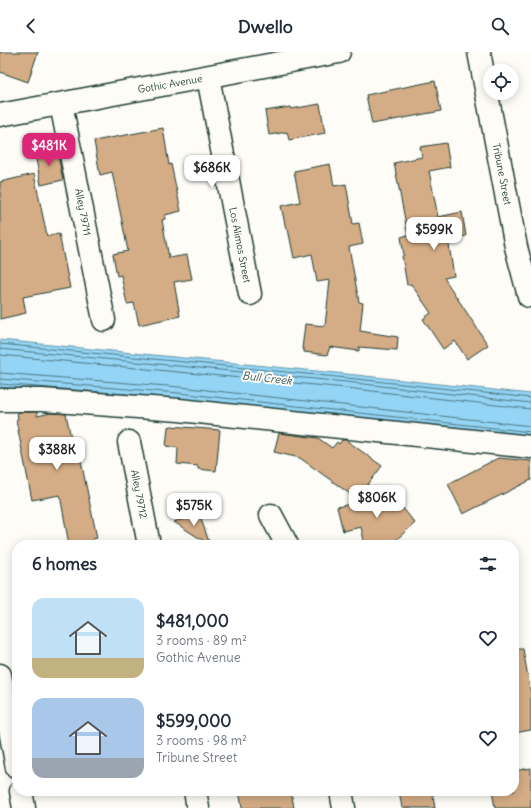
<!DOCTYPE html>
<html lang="en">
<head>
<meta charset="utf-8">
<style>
  :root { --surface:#fff; --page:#f6f6f7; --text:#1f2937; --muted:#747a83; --accent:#db2777 }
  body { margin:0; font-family:Delius,sans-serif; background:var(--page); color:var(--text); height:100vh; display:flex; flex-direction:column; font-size:15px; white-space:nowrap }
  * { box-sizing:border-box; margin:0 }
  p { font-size:13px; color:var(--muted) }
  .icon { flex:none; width:22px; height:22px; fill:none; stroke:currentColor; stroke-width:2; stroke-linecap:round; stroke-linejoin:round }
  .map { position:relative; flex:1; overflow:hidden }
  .drawer { position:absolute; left:12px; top:488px; width:507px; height:256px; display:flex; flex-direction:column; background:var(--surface); border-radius:16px; box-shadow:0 2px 10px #0003 }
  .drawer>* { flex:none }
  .tools { position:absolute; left:483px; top:12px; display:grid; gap:8px }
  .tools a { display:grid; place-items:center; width:36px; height:36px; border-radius:50%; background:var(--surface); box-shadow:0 2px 10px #0003; font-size:20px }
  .price { position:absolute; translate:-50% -34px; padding:0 9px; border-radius:8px; background:#fff; color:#222; font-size:13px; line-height:26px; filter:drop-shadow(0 1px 2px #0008) }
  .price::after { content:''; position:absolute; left:50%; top:24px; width:12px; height:9px; margin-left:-6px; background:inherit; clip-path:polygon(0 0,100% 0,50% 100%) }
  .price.selected { background:var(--accent); color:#fff }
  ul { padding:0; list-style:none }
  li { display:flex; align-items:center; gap:12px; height:100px; padding:0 20px }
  li span { display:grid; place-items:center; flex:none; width:112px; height:80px; border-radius:12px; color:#555 }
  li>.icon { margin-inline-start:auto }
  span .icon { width:48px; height:48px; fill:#fffc; stroke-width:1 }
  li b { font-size:17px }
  h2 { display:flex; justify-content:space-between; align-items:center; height:48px; padding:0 20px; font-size:17px }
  header { display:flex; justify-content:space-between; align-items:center; height:52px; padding:0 20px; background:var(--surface); font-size:18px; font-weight:700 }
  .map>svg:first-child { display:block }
</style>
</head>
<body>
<header><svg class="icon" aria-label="back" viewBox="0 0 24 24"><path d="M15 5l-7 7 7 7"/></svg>Dwello<svg class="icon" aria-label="search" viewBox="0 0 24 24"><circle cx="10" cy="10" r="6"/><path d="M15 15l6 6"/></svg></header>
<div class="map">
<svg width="531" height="756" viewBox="0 0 531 756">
  <rect width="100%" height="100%" fill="#fdfcf7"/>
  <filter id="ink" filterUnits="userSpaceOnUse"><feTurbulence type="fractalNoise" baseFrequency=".025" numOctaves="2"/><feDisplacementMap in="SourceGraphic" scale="8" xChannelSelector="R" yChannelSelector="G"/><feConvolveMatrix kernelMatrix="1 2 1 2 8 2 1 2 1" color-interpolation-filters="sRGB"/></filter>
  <g filter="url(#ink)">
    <path fill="#94d4f5" stroke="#6598a8" d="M 0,288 L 347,322 L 531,342 L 531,390 L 0,335 Z"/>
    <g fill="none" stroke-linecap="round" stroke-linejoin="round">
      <path stroke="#4e7981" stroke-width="1" d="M 0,292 L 347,326 L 531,346
        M 0,297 L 346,330 L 531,351
        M 0,303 L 346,336 L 531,357
        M 0,321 L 180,335 L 531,374
        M 0,327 L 179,341 L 531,380
        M 0,332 L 161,345"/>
    </g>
    <path fill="#d4ac85" stroke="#1f3d34" d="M 0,0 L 38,0 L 28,30 L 0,20 Z
      M 435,29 L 441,59 L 372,72 L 366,43 Z
      M 320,52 L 325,81 L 289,88 L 287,80 L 269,83 L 265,59 L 290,55 L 291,57 Z
      M 163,76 L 169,113 L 171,112 L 181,159 L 165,163 L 165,167 L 162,168 L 169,206 L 187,203 L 192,227 L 174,230 L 180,264 L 139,273 L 134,251 L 127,252 L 121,223 L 117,224 L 113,202 L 128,199 L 112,120 L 100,123 L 94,89 Z
      M 446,91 L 450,115 L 429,119 L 438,165 L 462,160 L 466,184 L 448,187 L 454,224 L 444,226 L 488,293 L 467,307 L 455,289 L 443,297 L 423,267 L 431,261 L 411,232 L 407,233 L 402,204 L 404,203 L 401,185 L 408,183 L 394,111 L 422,105 L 420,95 Z
      M 57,98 L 63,128 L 41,133 L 35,102 Z
      M 330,112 L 334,134 L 346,132 L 353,172 L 359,171 L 363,192 L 349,195 L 359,250 L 363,251 L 360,279 L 398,285 L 397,298 L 359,295 L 359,299 L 330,295 L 327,303 L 304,300 L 304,297 L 302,297 L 305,272 L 325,274 L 330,228 L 317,230 L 312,202 L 294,206 L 288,177 L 286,177 L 281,154 L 300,150 L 294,119 Z
      M 34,122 L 47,184 L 59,182 L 70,236 L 23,245 L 26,261 L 0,267 L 0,130 Z
      M 17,360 L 37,360 L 37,364 L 51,361 L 66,362 L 71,386 L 76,385 L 92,462 L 97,486 L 92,487 L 93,493 L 69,493 L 60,443 L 32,448 L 16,368 L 18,367 Z
      M 171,374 L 220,378 L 216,419 L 198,417 L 198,414 L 177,412 L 178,396 L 166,394 L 168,375 Z
      M 279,381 L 318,386 L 332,396 L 337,390 L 339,392 L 342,388 L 346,388 L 382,414 L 357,447 L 300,406 L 274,400 Z
      M 498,406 L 531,409 L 531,428 L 463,462 L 448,432 Z
      M 404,440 L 402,455 L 415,471 L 397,487 L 398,493 L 365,493 L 361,475 L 343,479 L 337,455 Z
      M 199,461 L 210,493 L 174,470 Z
      M 514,597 L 523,597 L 531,642 L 531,678 L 514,681 Z
      M 531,716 L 531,756 L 495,756 L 492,739 L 514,739 L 514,719 Z
      M 239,739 L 291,739 L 294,756 L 242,756 Z
      M 399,739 L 432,739 L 435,756 L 402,756 Z"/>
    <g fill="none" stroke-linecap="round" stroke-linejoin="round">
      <g stroke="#1f3d34" stroke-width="25">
        <path id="minor" d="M 479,0 L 516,195 L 529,244
          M 208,25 L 250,242
          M 61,52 L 104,268
          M 0,63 L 339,0
          M 0,348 L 42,348 L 179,358 L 531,395
          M 129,390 L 149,493
          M 271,463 L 287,493
          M 195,739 L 198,756
          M 341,739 L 344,756"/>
      </g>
      <g stroke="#1f3d34" stroke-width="25">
        <path id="major" d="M 0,623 L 17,716
          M 21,739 L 24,756"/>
      </g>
      <use href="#minor" stroke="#fdfcf7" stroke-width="22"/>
      <use href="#major" stroke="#fdfcf7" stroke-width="22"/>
    </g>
  </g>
  <g text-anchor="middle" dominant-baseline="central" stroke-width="4" stroke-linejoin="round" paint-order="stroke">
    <g font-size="10" fill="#1f3d34" stroke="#fdfcf7">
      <text transform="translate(170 32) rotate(-10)">Gothic Avenue</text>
      <text transform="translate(502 122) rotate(79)">Tribune Street</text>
      <text transform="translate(83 160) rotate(79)">Alley 79711</text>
      <text transform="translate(240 193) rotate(79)">Los Alimos Street</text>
      <text transform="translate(139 442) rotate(79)">Alley 79712</text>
    </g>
    <g font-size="11" font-style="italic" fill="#365b5b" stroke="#fdfcf7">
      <text transform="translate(267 326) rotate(6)">Bull Creek</text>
    </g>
  </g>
</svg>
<div class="tools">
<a><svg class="icon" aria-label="locate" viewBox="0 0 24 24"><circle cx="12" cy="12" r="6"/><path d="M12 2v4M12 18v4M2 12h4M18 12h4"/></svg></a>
</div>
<b class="price selected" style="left:49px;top:115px">$481K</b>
<b class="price" style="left:212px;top:137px">$686K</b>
<b class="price" style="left:434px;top:199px">$599K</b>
<b class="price" style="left:57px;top:419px">$388K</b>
<b class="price" style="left:377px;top:467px">$806K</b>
<b class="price" style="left:194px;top:475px">$575K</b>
<section class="drawer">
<h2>6 homes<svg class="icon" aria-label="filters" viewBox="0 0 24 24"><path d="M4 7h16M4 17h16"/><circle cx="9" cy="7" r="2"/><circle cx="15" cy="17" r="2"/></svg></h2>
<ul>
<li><span style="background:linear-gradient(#bfe0f5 75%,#c2b280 0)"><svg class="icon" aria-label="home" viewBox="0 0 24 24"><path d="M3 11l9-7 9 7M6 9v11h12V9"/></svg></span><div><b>$481,000</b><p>3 rooms · 89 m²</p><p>Gothic Avenue</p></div><svg class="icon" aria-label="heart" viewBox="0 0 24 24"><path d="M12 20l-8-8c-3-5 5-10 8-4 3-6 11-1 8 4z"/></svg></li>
<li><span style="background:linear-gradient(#a9c7e8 75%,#9aa5b1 0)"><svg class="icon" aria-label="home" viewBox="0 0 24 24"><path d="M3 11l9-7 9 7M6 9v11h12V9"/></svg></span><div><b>$599,000</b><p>3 rooms · 98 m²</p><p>Tribune Street</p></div><svg class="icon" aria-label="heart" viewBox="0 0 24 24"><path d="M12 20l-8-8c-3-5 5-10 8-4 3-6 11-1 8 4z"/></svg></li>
</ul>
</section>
</div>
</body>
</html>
